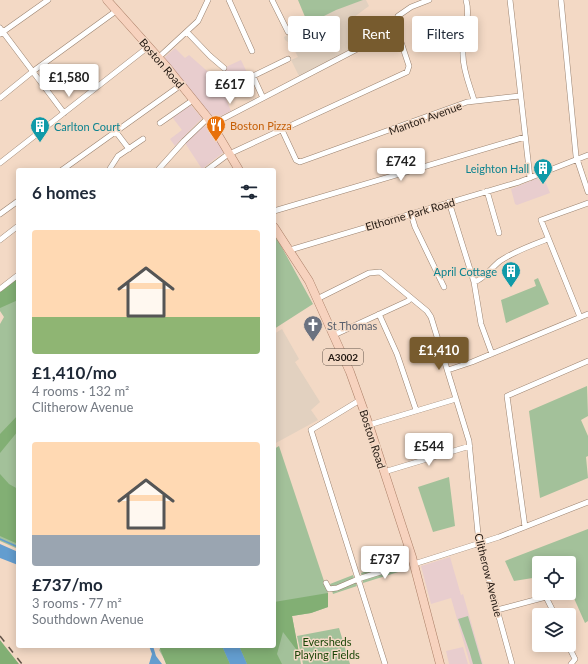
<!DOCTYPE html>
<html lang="en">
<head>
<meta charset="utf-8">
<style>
  :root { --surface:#fff; --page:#f6f6f7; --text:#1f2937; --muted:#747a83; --accent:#775b2e }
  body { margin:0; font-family:Lato,sans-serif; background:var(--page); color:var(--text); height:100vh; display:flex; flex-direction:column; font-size:15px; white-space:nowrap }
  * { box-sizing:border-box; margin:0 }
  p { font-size:13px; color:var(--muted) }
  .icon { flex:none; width:22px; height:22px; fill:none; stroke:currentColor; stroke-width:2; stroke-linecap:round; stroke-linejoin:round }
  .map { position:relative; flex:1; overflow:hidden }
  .sheet { position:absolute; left:16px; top:168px; width:260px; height:480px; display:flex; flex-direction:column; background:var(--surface); border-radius:4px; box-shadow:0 2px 10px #0003 }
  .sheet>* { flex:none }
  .top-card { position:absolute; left:288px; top:16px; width:240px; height:36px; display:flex; gap:8px }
  .controls { position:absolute; left:532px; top:556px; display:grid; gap:8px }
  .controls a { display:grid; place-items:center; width:44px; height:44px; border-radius:4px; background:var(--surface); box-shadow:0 2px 10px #0003; font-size:20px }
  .price { position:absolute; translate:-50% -34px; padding:0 9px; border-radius:4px; background:#fff; color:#222; font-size:13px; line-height:26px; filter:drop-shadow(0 1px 2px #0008) }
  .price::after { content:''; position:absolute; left:50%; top:24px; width:12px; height:9px; margin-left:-6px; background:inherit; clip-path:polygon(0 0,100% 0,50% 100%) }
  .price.current { background:var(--accent); color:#fff }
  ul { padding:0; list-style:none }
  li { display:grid; align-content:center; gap:8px; height:212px; padding:0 16px }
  li span { display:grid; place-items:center; height:124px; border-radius:4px; color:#555 }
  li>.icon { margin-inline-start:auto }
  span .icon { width:72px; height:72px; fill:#fffc; stroke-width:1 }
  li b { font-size:17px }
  h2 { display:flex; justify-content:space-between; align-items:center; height:48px; padding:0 16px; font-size:17px }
  .chip { padding:0 14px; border-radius:4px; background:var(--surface); box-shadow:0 2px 10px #0003; font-size:14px; line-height:36px }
  .chip.current { background:var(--accent); color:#fff }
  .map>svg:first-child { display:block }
</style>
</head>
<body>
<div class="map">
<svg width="588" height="664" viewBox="0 0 588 664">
  <rect width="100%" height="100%" fill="#f3d9c5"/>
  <path fill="#e8cdce" d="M 175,48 L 185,58 L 189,55 L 215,78 L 228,66 L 241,60 L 253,85 L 226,99 L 231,111 L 215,119 L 163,59 Z
    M 190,104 L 202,118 L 175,146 L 170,139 L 182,130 L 172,117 Z
    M 207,125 L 224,152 L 202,169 L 185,143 L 195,132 Z
    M 543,176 L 550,193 L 517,205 L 515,204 L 511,189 Z
    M 450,557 L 461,595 L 463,594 L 483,664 L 470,664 L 451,598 L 431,604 L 421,566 Z
    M 463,647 L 468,664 L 449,664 L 446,651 Z"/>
  <path fill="#e2d1c0" d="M 363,0 L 366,0 L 369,6 L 350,20 L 353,28 L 348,31 L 353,48 L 299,76 L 291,60 L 298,57 L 292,45 L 285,40 L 284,37 L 336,9 Z
    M 282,329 L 299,359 L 295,362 L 320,402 L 311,410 L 318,420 L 274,444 L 274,334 Z"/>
  <path fill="#a3c19a" d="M 298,0 L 363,0 L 336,10 L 308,24 Z
    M 274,233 L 313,304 L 274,329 Z
    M 18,278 L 18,549 L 0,541 L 0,324 L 4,317 L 0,311 L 0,292 Z
    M 538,278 L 549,304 L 506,323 L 501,300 L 536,286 L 534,280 Z
    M 587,386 L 588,416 L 581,420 L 588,436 L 588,456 L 586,457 L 588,478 L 540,498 L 529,411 Z
    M 279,446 L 328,593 L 328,607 L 311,613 L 292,616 L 301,664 L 167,664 L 159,650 L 163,646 L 274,646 L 274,449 Z
    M 449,477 L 455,526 L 433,532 L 418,487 Z
    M 588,529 L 588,621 L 585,623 L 569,587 L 569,563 L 539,563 L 539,577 L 514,581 L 505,561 Z
    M 404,558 L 408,569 L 363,583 L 361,573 Z
    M 353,575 L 357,586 L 333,594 L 330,584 Z
    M 468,616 L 482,664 L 473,664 C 469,648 463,634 458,619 Z
    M 339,628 L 350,664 L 303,664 L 297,636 Z"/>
  <path fill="#82af74" d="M 18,278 L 18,300 L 0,308 L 0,292 Z
    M 18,415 L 18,431 L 0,453 L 0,434 Z
    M 0,474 L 9,484 L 18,489 L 18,544 L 0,536 Z
    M 328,593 L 328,607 L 311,613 L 292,616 L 299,653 L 283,632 L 277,654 L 282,664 L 247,664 L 239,646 L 274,646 L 274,602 Z
    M 0,640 L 19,664 L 0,664 Z
    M 159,646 L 222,646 L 230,664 L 166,664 Z"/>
  <path fill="#639dcf" d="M 0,544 L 18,552 L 18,565 L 0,558 Z
    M 149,646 L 153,646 L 156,656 L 162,664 L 149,664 L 152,654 Z
    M 222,646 L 239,646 L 247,664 L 230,664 Z"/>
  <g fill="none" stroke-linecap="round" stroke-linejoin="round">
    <path stroke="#639dcf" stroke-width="1.5" d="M 0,539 L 18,547"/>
    <g stroke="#9a826f" stroke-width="6">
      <path id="minor" d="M 229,0 L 252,51
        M 272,0 L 288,32
        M 466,0 C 471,17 462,37 463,55 C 463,71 470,86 474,100
        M 510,0 L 530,178
        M 561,0 L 576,156 L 588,192
        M 398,16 L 411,7 L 429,0
        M 0,28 L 64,113
        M 187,32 L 210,56 L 224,68
        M 0,34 L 48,0
        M 158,58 L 198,21 L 208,0
        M 0,98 L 32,72 L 116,11
        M 263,98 L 253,76 L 288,59
        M 160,123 L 193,100
        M 282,130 L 296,160 L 300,162 L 467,102 L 520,96
        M 116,132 L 129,149
        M 0,163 L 148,47
        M 62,170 L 181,85
        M 109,170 L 118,156 L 143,139
        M 158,170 L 184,141 L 208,118
        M 207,170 L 227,155 L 407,72 L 409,66 L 395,24 L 391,23 L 361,47 L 213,124
        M 487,191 L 499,233
        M 449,202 L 474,282
        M 274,211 L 525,137
        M 0,214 L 18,201
        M 411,214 L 415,227 L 444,287
        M 0,240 L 18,226
        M 290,250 L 519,182 L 588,155
        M 0,289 L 18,275
        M 317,299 L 369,273 L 380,272 L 427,311 L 431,317 L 469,441 L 479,544 L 512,664
        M 379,314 L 397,354 L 416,410
        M 580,317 L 541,220 L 588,203
        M 334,335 L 408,301 L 411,298
        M 492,354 L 481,324 L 474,282 C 483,280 492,267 500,261 C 515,251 532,245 548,239
        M 448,370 L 472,362 L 588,314
        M 369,425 L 456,399
        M 311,430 L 385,664
        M 311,430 L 360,400
        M 384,472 L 470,446
        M 525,527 L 507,396 L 588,361
        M 414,564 L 499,537 L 588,502
        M 326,583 L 329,589 L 337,588 L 358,579 L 406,564
        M 497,610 L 546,597 L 555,615
        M 568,645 L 575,659 L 571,664"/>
    </g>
    <g stroke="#aa7e66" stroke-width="9">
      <path id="primary" d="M 107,0 L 166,66 L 208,118 L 239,170
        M 274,227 L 309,281 L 350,372 L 369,425 L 412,557 L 440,664"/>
    </g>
    <use href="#minor" stroke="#fff" stroke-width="5"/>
    <use href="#primary" stroke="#f7d2be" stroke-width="8"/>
    <path stroke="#625348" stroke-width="1.5" stroke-dasharray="7 7" stroke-linecap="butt" d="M 0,636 L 22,664"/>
  </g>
  <defs>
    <g id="restaurant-pin" transform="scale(1)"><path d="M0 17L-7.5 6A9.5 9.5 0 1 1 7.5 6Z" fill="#e8710a" stroke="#f3d9c5"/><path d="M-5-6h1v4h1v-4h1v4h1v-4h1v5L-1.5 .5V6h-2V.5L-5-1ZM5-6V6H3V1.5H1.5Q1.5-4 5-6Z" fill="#fff"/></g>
    <g id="building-pin" transform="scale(1)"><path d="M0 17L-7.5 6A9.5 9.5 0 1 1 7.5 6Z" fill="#0f9aa8" stroke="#f3d9c5"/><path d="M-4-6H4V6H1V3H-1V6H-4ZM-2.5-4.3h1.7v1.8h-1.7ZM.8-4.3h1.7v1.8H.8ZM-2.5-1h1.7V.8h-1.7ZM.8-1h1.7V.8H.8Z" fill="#fff"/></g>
    <g id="church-pin" transform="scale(1)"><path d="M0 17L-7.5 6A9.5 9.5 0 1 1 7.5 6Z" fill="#6b7280" stroke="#f3d9c5"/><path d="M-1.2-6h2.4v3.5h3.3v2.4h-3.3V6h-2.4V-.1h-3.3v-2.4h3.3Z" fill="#fff"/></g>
  </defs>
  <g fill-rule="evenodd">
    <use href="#restaurant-pin" x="216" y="125"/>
    <use href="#building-pin" x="40" y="126"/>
    <use href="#building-pin" x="543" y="168"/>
    <use href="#building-pin" x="511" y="271"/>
    <use href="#church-pin" x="313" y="325"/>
  </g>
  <g text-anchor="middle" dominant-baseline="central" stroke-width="3" stroke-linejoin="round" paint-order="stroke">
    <rect fill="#f3d9c5" stroke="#615348" stroke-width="1" x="323" y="349" width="40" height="16" rx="3"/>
    <g font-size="10" font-weight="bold" fill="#231912">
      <text x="343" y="357">A3002</text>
    </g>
    <g font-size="11" fill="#231912" stroke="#f3d9c5">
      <text transform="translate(162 63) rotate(49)">Boston Road</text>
      <text transform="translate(425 118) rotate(-20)">Manton Avenue</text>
      <text transform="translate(410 214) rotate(-16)">Elthorne Park Road</text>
      <text transform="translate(373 439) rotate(72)">Boston Road</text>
      <text transform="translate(489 575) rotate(76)">Clitherow Avenue</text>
    </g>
    <g font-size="11" fill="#c56008" stroke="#f3d9c5" text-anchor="start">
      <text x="230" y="125">Boston Pizza</text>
    </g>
    <g font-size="11" fill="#0d838f" stroke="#f3d9c5" text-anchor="end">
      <text x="54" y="126" text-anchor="start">Carlton Court</text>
      <text x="529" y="168">Leighton Hall</text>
      <text x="497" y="271">April Cottage</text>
    </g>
    <g font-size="11" fill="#5b616d" stroke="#f3d9c5" text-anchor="start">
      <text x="327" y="325">St Thomas</text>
    </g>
    <g font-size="11" fill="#1b4608" stroke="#f3d9c5">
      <text x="327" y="641">Eversheds<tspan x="327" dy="13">Playing Fields</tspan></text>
    </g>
  </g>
</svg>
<div class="controls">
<a><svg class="icon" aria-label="locate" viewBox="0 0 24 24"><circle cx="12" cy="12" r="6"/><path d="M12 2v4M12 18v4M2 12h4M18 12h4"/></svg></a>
<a><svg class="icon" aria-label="layers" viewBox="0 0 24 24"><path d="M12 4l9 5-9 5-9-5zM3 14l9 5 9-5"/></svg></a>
</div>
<b class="price" style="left:69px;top:98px">£1,580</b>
<b class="price" style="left:230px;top:105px">£617</b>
<b class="price" style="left:401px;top:182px">£742</b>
<b class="price current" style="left:439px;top:371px">£1,410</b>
<b class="price" style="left:429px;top:467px">£544</b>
<b class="price" style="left:385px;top:580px">£737</b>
<div class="top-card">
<a class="chip">Buy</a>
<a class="chip current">Rent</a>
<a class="chip">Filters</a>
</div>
<section class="sheet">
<h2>6 homes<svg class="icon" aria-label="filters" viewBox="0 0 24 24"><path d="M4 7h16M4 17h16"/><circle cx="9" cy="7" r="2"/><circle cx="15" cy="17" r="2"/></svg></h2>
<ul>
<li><span style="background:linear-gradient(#ffd9b3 70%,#8fb573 0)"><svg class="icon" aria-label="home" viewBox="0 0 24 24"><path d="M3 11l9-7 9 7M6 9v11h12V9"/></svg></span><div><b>£1,410/mo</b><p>4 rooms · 132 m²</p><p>Clitherow Avenue</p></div></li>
<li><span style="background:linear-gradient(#ffd9b3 75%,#9aa5b1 0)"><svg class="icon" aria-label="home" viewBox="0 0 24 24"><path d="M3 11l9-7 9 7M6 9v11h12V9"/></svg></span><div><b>£737/mo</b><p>3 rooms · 77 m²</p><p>Southdown Avenue</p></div></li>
</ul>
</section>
</div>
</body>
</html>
